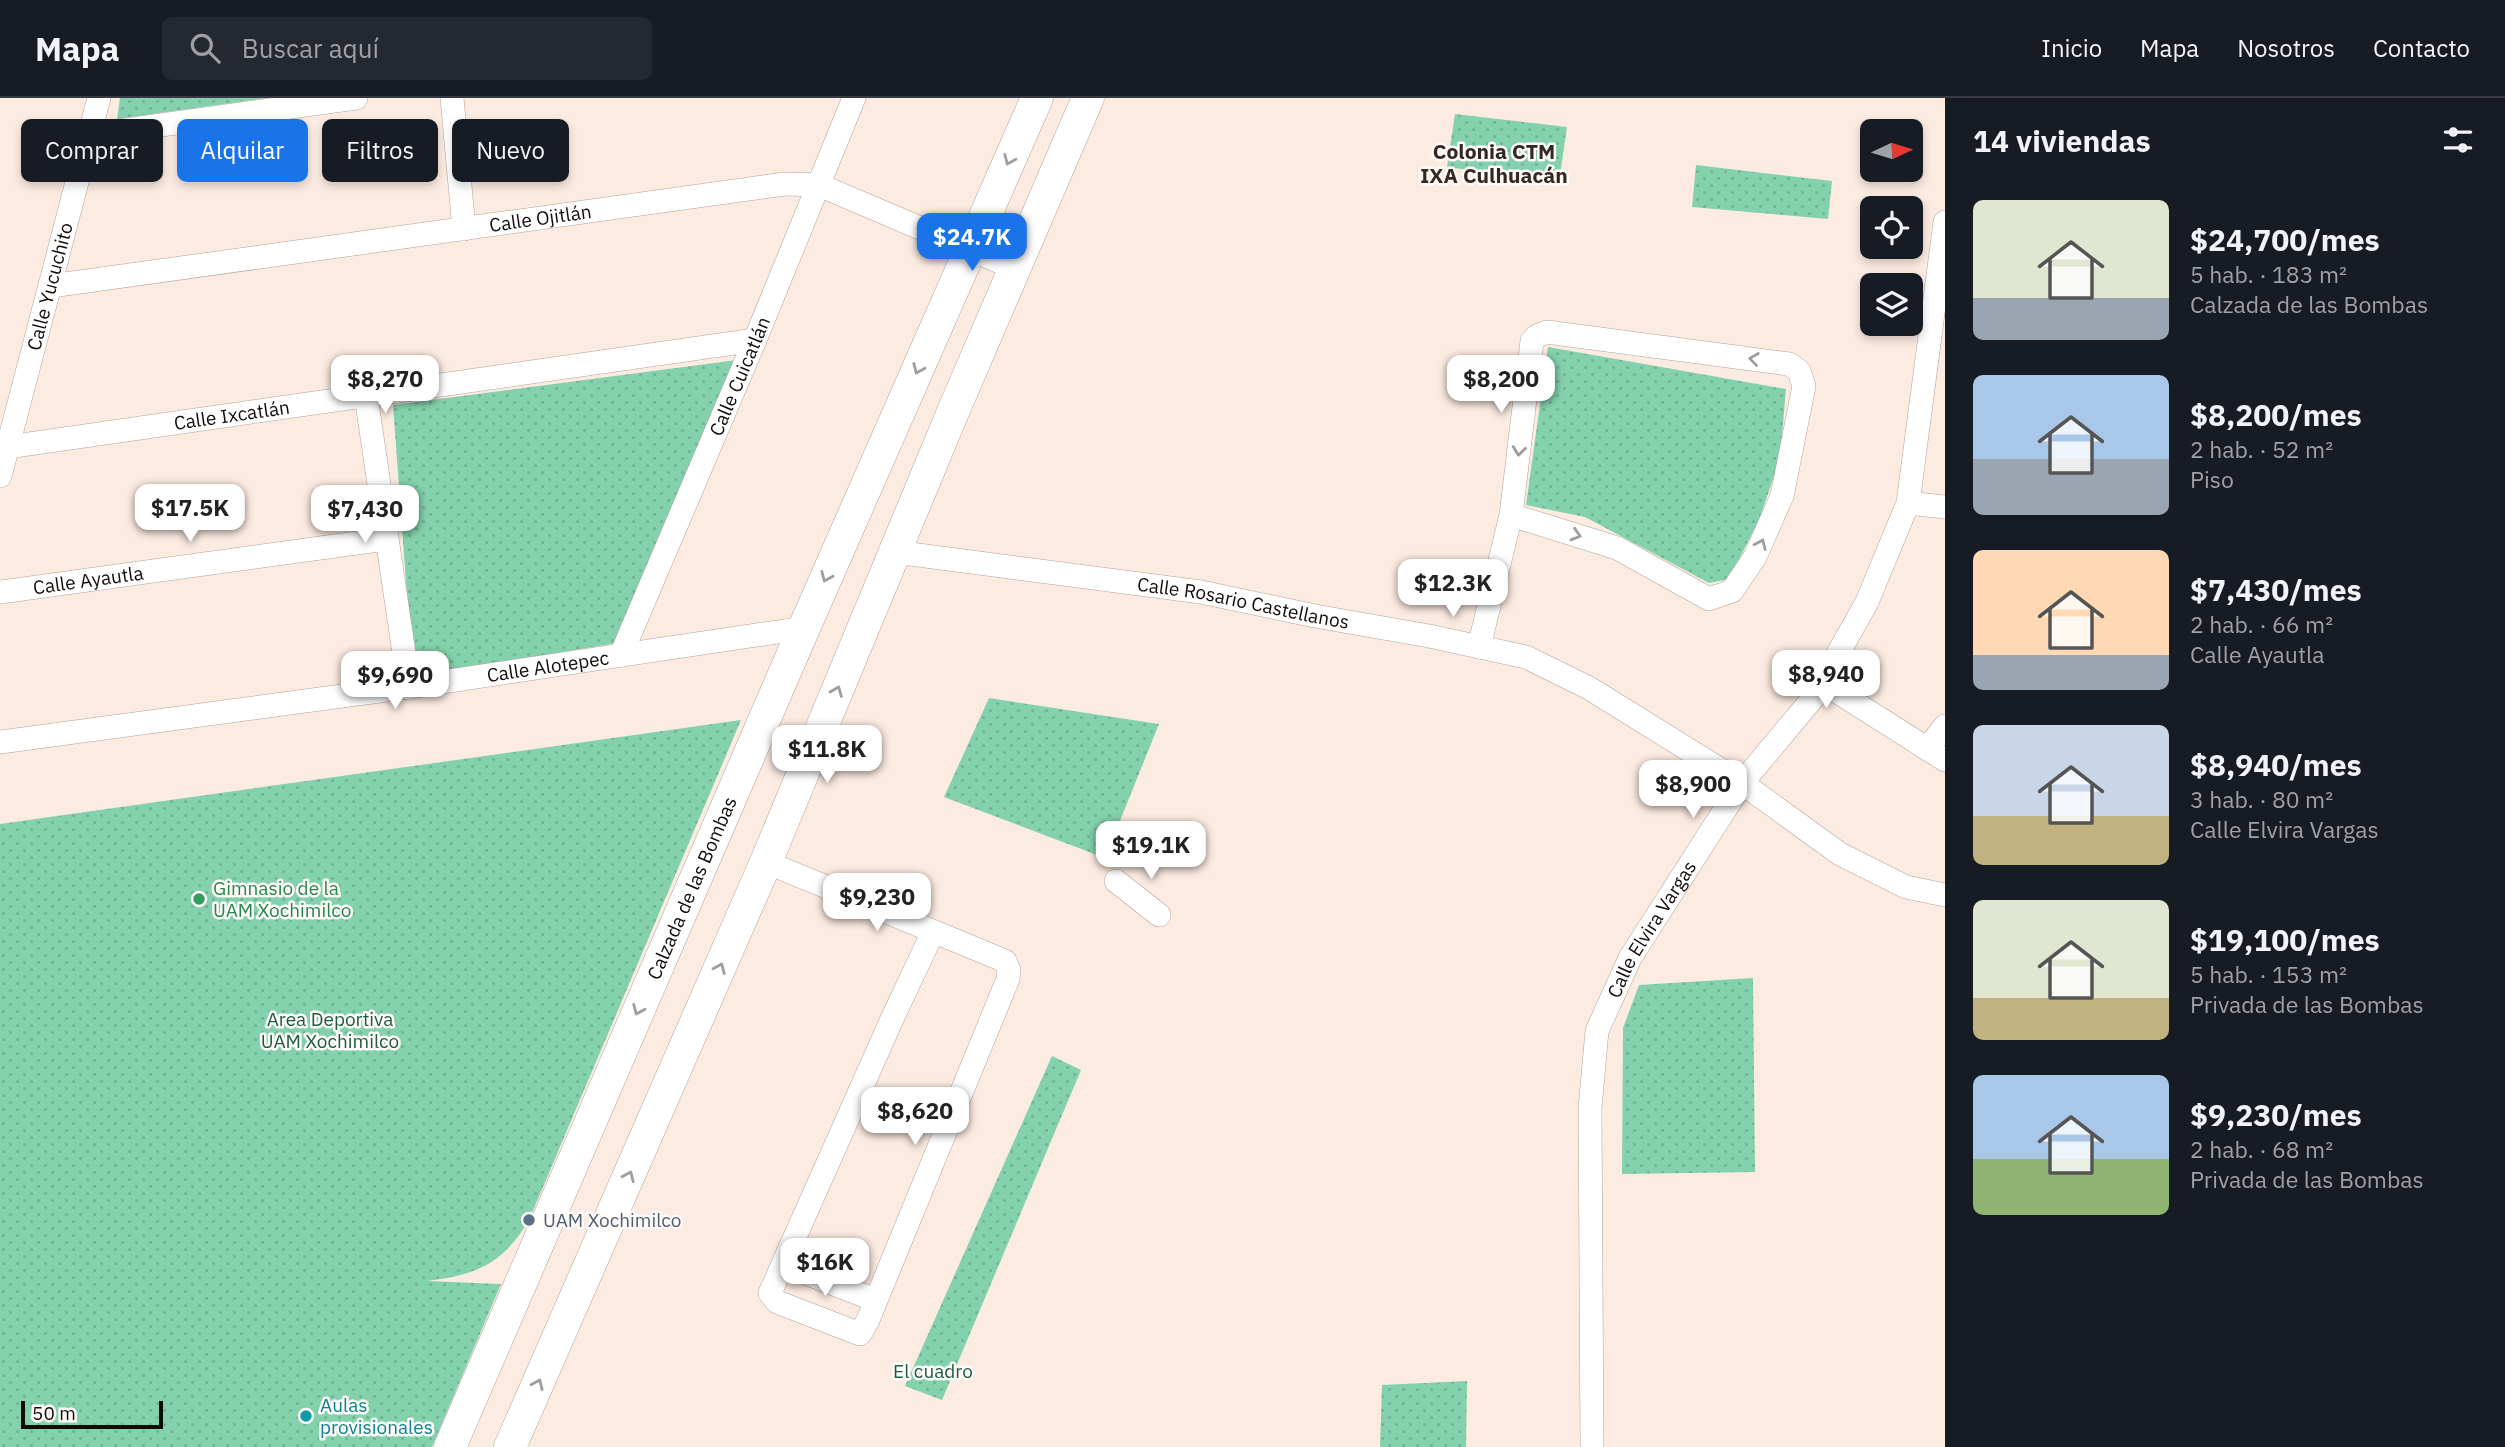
<!DOCTYPE html>
<html lang="es">
<head>
<meta charset="utf-8">
<style>
  :root { --surface:#171b24; --page:#242831; --text:#f1f3f6; --muted:#9ea1a6; --line:#363941; --accent:#1a73e8 }
  body { margin:0; font-family:"IBM Plex Sans",sans-serif; background:var(--page); color:var(--text); height:100vh; display:flex; flex-direction:column; font-size:26px; white-space:nowrap }
  * { box-sizing:border-box; margin:0 }
  p { font-size:23px; color:var(--muted) }
  .icon { flex:none; width:38px; height:38px; fill:none; stroke:currentColor; stroke-width:2; stroke-linecap:round; stroke-linejoin:round }
  .map { position:relative; flex:1; overflow:hidden }
  .details { display:flex; flex-direction:column; background:var(--surface); width:560px }
  .details>* { flex:none }
  .hud { position:absolute; left:21px; top:21px; width:665px; height:63px; display:flex; gap:14px }
  .needle { width:46px; rotate:86deg }
  .buttons { position:absolute; left:1860px; top:21px; display:grid; gap:14px }
  .buttons a { display:grid; place-items:center; width:63px; height:63px; border-radius:10px; background:var(--surface); box-shadow:0 4px 10px #0003; font-size:35px }
  .scale { position:absolute; left:21px; bottom:18px; width:142px; box-sizing:border-box; padding-left:7px; border:4px solid #120c09; border-top:0; font-size:19px; line-height:24px; white-space:nowrap; color:#120c09; -webkit-text-stroke:5px #fffbf9; paint-order:stroke }
  .price { position:absolute; translate:-50% -60px; padding:0 16px; border-radius:14px; background:#fff; color:#222; font-size:23px; line-height:46px; filter:drop-shadow(0 2px 4px #0008) }
  .price::after { content:''; position:absolute; left:50%; top:42px; width:21px; height:16px; margin-left:-10px; background:inherit; clip-path:polygon(0 0,100% 0,50% 100%) }
  .price.current { background:var(--accent); color:#fff }
  ul { padding:0; list-style:none }
  li { display:flex; align-items:center; gap:21px; height:175px; padding:0 28px }
  li span { display:grid; place-items:center; flex:none; width:196px; height:140px; border-radius:10px; color:#555 }
  li>.icon { margin-inline-start:auto }
  span .icon { width:84px; height:84px; fill:#fffc; stroke-width:1 }
  li b { font-size:30px }
  h2 { display:flex; justify-content:space-between; align-items:center; height:84px; padding:0 28px; font-size:30px }
  .pill { padding:0 24px; border-radius:10px; background:var(--surface); box-shadow:0 4px 10px #0003; font-size:24px; line-height:63px }
  .pill.current { background:var(--accent); color:#fff }
  header { display:flex; align-items:center; gap:42px; box-sizing:border-box; height:98px; padding:0 35px; background:var(--surface); border-bottom:2px solid var(--line) }
  header strong { font-size:33px }
  nav { display:flex; gap:38px; margin-inline-start:auto; font-size:24px }
  .search { width:490px; height:63px; background:var(--page); display:flex; align-items:center; gap:18px; box-sizing:border-box; padding:0 24px; border-radius:10px; color:var(--muted); font-size:26px }
  main { display:flex; flex:1; min-height:0 }
  .map>svg:first-child { display:block }
</style>
</head>
<body>
<header>
<strong>Mapa</strong>
<div class="search"><svg class="icon" aria-label="search" viewBox="0 0 24 24"><circle cx="10" cy="10" r="6"/><path d="M15 15l6 6"/></svg>Buscar aquí</div>
<nav><a>Inicio</a><a>Mapa</a><a>Nosotros</a><a>Contacto</a></nav>
</header>
<main>
<div class="map">
<svg width="1945" height="1349" viewBox="0 0 1945 1349">
  <defs>
    <pattern id="park-dots" width="8" height="8" patternUnits="userSpaceOnUse" patternTransform="scale(1.75)"><rect width="8" height="8" fill="#84d2ad"/><path d="M2 2h.1M6 6h.1" fill="none" stroke="#71b394" stroke-width="1.8" stroke-linecap="round"/></pattern>
  </defs>
  <rect width="100%" height="100%" fill="#fcebe1"/>
  <path fill="url(#park-dots)" d="M 120,0 L 267,0 L 117,21 Z
    M 1455,16 L 1567,29 L 1559,84 L 1447,69 Z
    M 1696,67 L 1832,83 L 1828,121 L 1692,109 Z
    M 1548,249 L 1786,291 L 1780,361 L 1759,422 L 1729,481 L 1709,485 L 1585,419 L 1526,407 Z
    M 737,262 L 617,545 L 413,579 L 393,307 Z
    M 989,600 L 1159,626 L 1105,760 L 944,699 Z
    M 741,622 L 529,1122 C 503,1166 476,1177 427,1183 L 501,1186 L 432,1349 L 0,1349 L 0,726 Z
    M 1753,880 L 1755,1074 L 1622,1076 L 1623,930 L 1639,887 Z
    M 1052,958 L 1081,972 L 942,1302 L 905,1288 Z
    M 1467,1283 L 1466,1349 L 1380,1349 L 1382,1287 Z"/>
  <g fill="none" stroke-linecap="round" stroke-linejoin="round">
    <g stroke="#b2a299" stroke-width="24">
      <g id="minor">
        <path d="M 452,0 L 464,131"/>
        <path d="M 89,37 L 356,0"/>
        <path id="s1" d="M 51,188 L 785,86 L 819,87 L 1014,170"/>
        <path d="M 366,298 L 409,589"/>
        <path id="s2" d="M 0,350 L 755,242"/>
        <path id="s3" d="M 0,378 L 99,0"/>
        <path d="M 1908,405 L 1945,409"/>
        <path id="s4" d="M 895,454 L 1201,494 L 1315,518 L 1429,538 L 1526,559 L 1589,590 L 1742,685 L 1840,756 L 1906,789 L 1945,797"/>
        <path id="s5" d="M 0,494 L 386,441"/>
        <path d="M 1479,549 L 1511,417 L 1532,243 L 1537,238 L 1547,234 L 1789,266 L 1799,273 L 1804,288 L 1782,398 L 1755,459 L 1732,493 L 1709,501 L 1617,450 L 1511,417"/>
        <path id="s6" d="M 621,557 L 755,242 L 854,0"/>
        <path d="M 1822,584 L 1945,662"/>
        <path id="s7" d="M 0,644 L 409,589 L 804,530"/>
        <path d="M 1927,651 L 1945,628"/>
        <path d="M 766,764 L 1005,863 L 1009,872 L 1008,881 L 868,1222 L 860,1236 L 777,1204 L 770,1195 L 892,921 L 933,834"/>
        <path d="M 1116,783 L 1159,817"/>
        <path d="M 783,1166 L 875,1202"/>
        <path id="s8" d="M 1592,1349 L 1590,1010 L 1597,933 L 1630,860 L 1742,685 L 1813,600 L 1867,504 L 1908,405 L 1945,124"/>
      </g>
    </g>
    <g stroke="#b2a299" stroke-width="33">
      <g id="secondary">
        <path id="s9" d="M 450,1349 L 804,530 L 1037,0"/>
        <path d="M 510,1349 L 766,764 L 955,309 L 1088,0"/>
      </g>
    </g>
    <use href="#minor" stroke="#fff" stroke-width="23"/>
    <use href="#secondary" stroke="#fff" stroke-width="32"/>
  </g>
  <defs><path id="oneway-chevron" d="M-2-3.5L2.5 0L-2 3.5" fill="none" stroke-width="1.6" stroke-linecap="round" stroke-linejoin="round" transform="scale(1.75)"/></defs>
  <g stroke="#a09e9d">
    <use href="#oneway-chevron" transform="translate(1009 62) rotate(114)"/>
    <use href="#oneway-chevron" transform="translate(1754 261) rotate(-172)"/>
    <use href="#oneway-chevron" transform="translate(918 271) rotate(114)"/>
    <use href="#oneway-chevron" transform="translate(1519 353) rotate(97)"/>
    <use href="#oneway-chevron" transform="translate(1576 437) rotate(17)"/>
    <use href="#oneway-chevron" transform="translate(1761 446) rotate(-66)"/>
    <use href="#oneway-chevron" transform="translate(826 479) rotate(114)"/>
    <use href="#oneway-chevron" transform="translate(837 593) rotate(-68)"/>
    <use href="#oneway-chevron" transform="translate(720 870) rotate(-66)"/>
    <use href="#oneway-chevron" transform="translate(638 912) rotate(113)"/>
    <use href="#oneway-chevron" transform="translate(629 1078) rotate(-66)"/>
    <use href="#oneway-chevron" transform="translate(538 1286) rotate(-66)"/>
  </g>
  <circle fill="#2e9e5b" stroke="#fffbf9" stroke-width="2.5" cx="199" cy="801" r="7"/>
  <circle fill="#5c6f8a" stroke="#fffbf9" stroke-width="2.5" cx="529" cy="1122" r="7"/>
  <circle fill="#0f9aa8" stroke="#fffbf9" stroke-width="2.5" cx="306" cy="1318" r="7"/>
  <g text-anchor="middle" dominant-baseline="central" stroke-width="5" stroke-linejoin="round" paint-order="stroke">
    <g font-size="19" fill="#120c09" stroke="#fffbf9">
      <text stroke="none"><textPath href="#s1" startOffset="494">Calle Ojitlán</textPath></text>
      <text stroke="none"><textPath href="#s3" startOffset="196">Calle Yucuchito</textPath></text>
      <text stroke="none"><textPath href="#s6" startOffset="303">Calle Cuicatlán</textPath></text>
      <text stroke="none"><textPath href="#s2" startOffset="234">Calle Ixcatlán</textPath></text>
      <text stroke="none"><textPath href="#s5" startOffset="89">Calle Ayautla</textPath></text>
      <text stroke="none"><textPath href="#s4" startOffset="352">Calle Rosario Castellanos</textPath></text>
      <text stroke="none"><textPath href="#s7" startOffset="553">Calle Alotepec</textPath></text>
      <text stroke="none"><textPath href="#s9" startOffset="609">Calzada de las Bombas</textPath></text>
      <text stroke="none"><textPath href="#s8" startOffset="532">Calle Elvira Vargas</textPath></text>
    </g>
    <g font-size="19" fill="#27864d" stroke="#fffbf9" text-anchor="start">
      <text x="213" y="790">Gimnasio de la<tspan x="213" dy="22">UAM Xochimilco</tspan></text>
    </g>
    <g font-size="19" fill="#1e5b42" stroke="#fffbf9">
      <text x="330" y="921">Area Deportiva<tspan x="330" dy="22">UAM Xochimilco</tspan></text>
      <text x="933" y="1273">El cuadro</text>
    </g>
    <g font-size="19" fill="#4e5e75" stroke="#fffbf9" text-anchor="start">
      <text x="543" y="1122">UAM Xochimilco</text>
    </g>
    <g font-size="19" fill="#0d838f" stroke="#fffbf9" text-anchor="start">
      <text x="320" y="1307">Aulas<tspan x="320" dy="22">provisionales</tspan></text>
    </g>
    <g font-size="21" font-weight="bold" fill="#352821" stroke="#fffbf9">
      <text x="1494" y="53">Colonia CTM<tspan x="1494" dy="24">IXA Culhuacán</tspan></text>
    </g>
  </g>
</svg>
<div class="buttons">
<a><svg class="needle" viewBox="-14 -14 28 28"><path d="M0-13l5 13h-10z" fill="#e53935"/><path d="M0 13l5-13h-10z" fill="#9ea1a6"/></svg></a>
<a><svg class="icon" aria-label="locate" viewBox="0 0 24 24"><circle cx="12" cy="12" r="6"/><path d="M12 2v4M12 18v4M2 12h4M18 12h4"/></svg></a>
<a><svg class="icon" aria-label="layers" viewBox="0 0 24 24"><path d="M12 4l9 5-9 5-9-5zM3 14l9 5 9-5"/></svg></a>
</div>
<div class="scale">50 m</div>
<b class="price current" style="left:972px;top:175px">$24.7K</b>
<b class="price" style="left:385px;top:317px">$8,270</b>
<b class="price" style="left:1501px;top:317px">$8,200</b>
<b class="price" style="left:190px;top:446px">$17.5K</b>
<b class="price" style="left:365px;top:447px">$7,430</b>
<b class="price" style="left:1453px;top:521px">$12.3K</b>
<b class="price" style="left:1826px;top:612px">$8,940</b>
<b class="price" style="left:395px;top:613px">$9,690</b>
<b class="price" style="left:827px;top:687px">$11.8K</b>
<b class="price" style="left:1693px;top:722px">$8,900</b>
<b class="price" style="left:1151px;top:783px">$19.1K</b>
<b class="price" style="left:877px;top:835px">$9,230</b>
<b class="price" style="left:915px;top:1049px">$8,620</b>
<b class="price" style="left:825px;top:1200px">$16K</b>
<div class="hud">
<a class="pill">Comprar</a>
<a class="pill current">Alquilar</a>
<a class="pill">Filtros</a>
<a class="pill">Nuevo</a>
</div>
</div>
<section class="details">
<h2>14 viviendas<svg class="icon" aria-label="filters" viewBox="0 0 24 24"><path d="M4 7h16M4 17h16"/><circle cx="9" cy="7" r="2"/><circle cx="15" cy="17" r="2"/></svg></h2>
<ul>
<li><span style="background:linear-gradient(#dfe7d0 70%,#9aa5b1 0)"><svg class="icon" aria-label="home" viewBox="0 0 24 24"><path d="M3 11l9-7 9 7M6 9v11h12V9"/></svg></span><div><b>$24,700/mes</b><p>5 hab. · 183 m²</p><p>Calzada de las Bombas</p></div></li>
<li><span style="background:linear-gradient(#a9c7e8 60%,#9aa5b1 0)"><svg class="icon" aria-label="home" viewBox="0 0 24 24"><path d="M3 11l9-7 9 7M6 9v11h12V9"/></svg></span><div><b>$8,200/mes</b><p>2 hab. · 52 m²</p><p>Piso</p></div></li>
<li><span style="background:linear-gradient(#ffd9b3 75%,#9aa5b1 0)"><svg class="icon" aria-label="home" viewBox="0 0 24 24"><path d="M3 11l9-7 9 7M6 9v11h12V9"/></svg></span><div><b>$7,430/mes</b><p>2 hab. · 66 m²</p><p>Calle Ayautla</p></div></li>
<li><span style="background:linear-gradient(#c9d6e8 65%,#c2b280 0)"><svg class="icon" aria-label="home" viewBox="0 0 24 24"><path d="M3 11l9-7 9 7M6 9v11h12V9"/></svg></span><div><b>$8,940/mes</b><p>3 hab. · 80 m²</p><p>Calle Elvira Vargas</p></div></li>
<li><span style="background:linear-gradient(#dfe7d0 70%,#c2b280 0)"><svg class="icon" aria-label="home" viewBox="0 0 24 24"><path d="M3 11l9-7 9 7M6 9v11h12V9"/></svg></span><div><b>$19,100/mes</b><p>5 hab. · 153 m²</p><p>Privada de las Bombas</p></div></li>
<li><span style="background:linear-gradient(#a9c7e8 60%,#8fb573 0)"><svg class="icon" aria-label="home" viewBox="0 0 24 24"><path d="M3 11l9-7 9 7M6 9v11h12V9"/></svg></span><div><b>$9,230/mes</b><p>2 hab. · 68 m²</p><p>Privada de las Bombas</p></div></li>
</ul>
</section>
</main>
</body>
</html>
